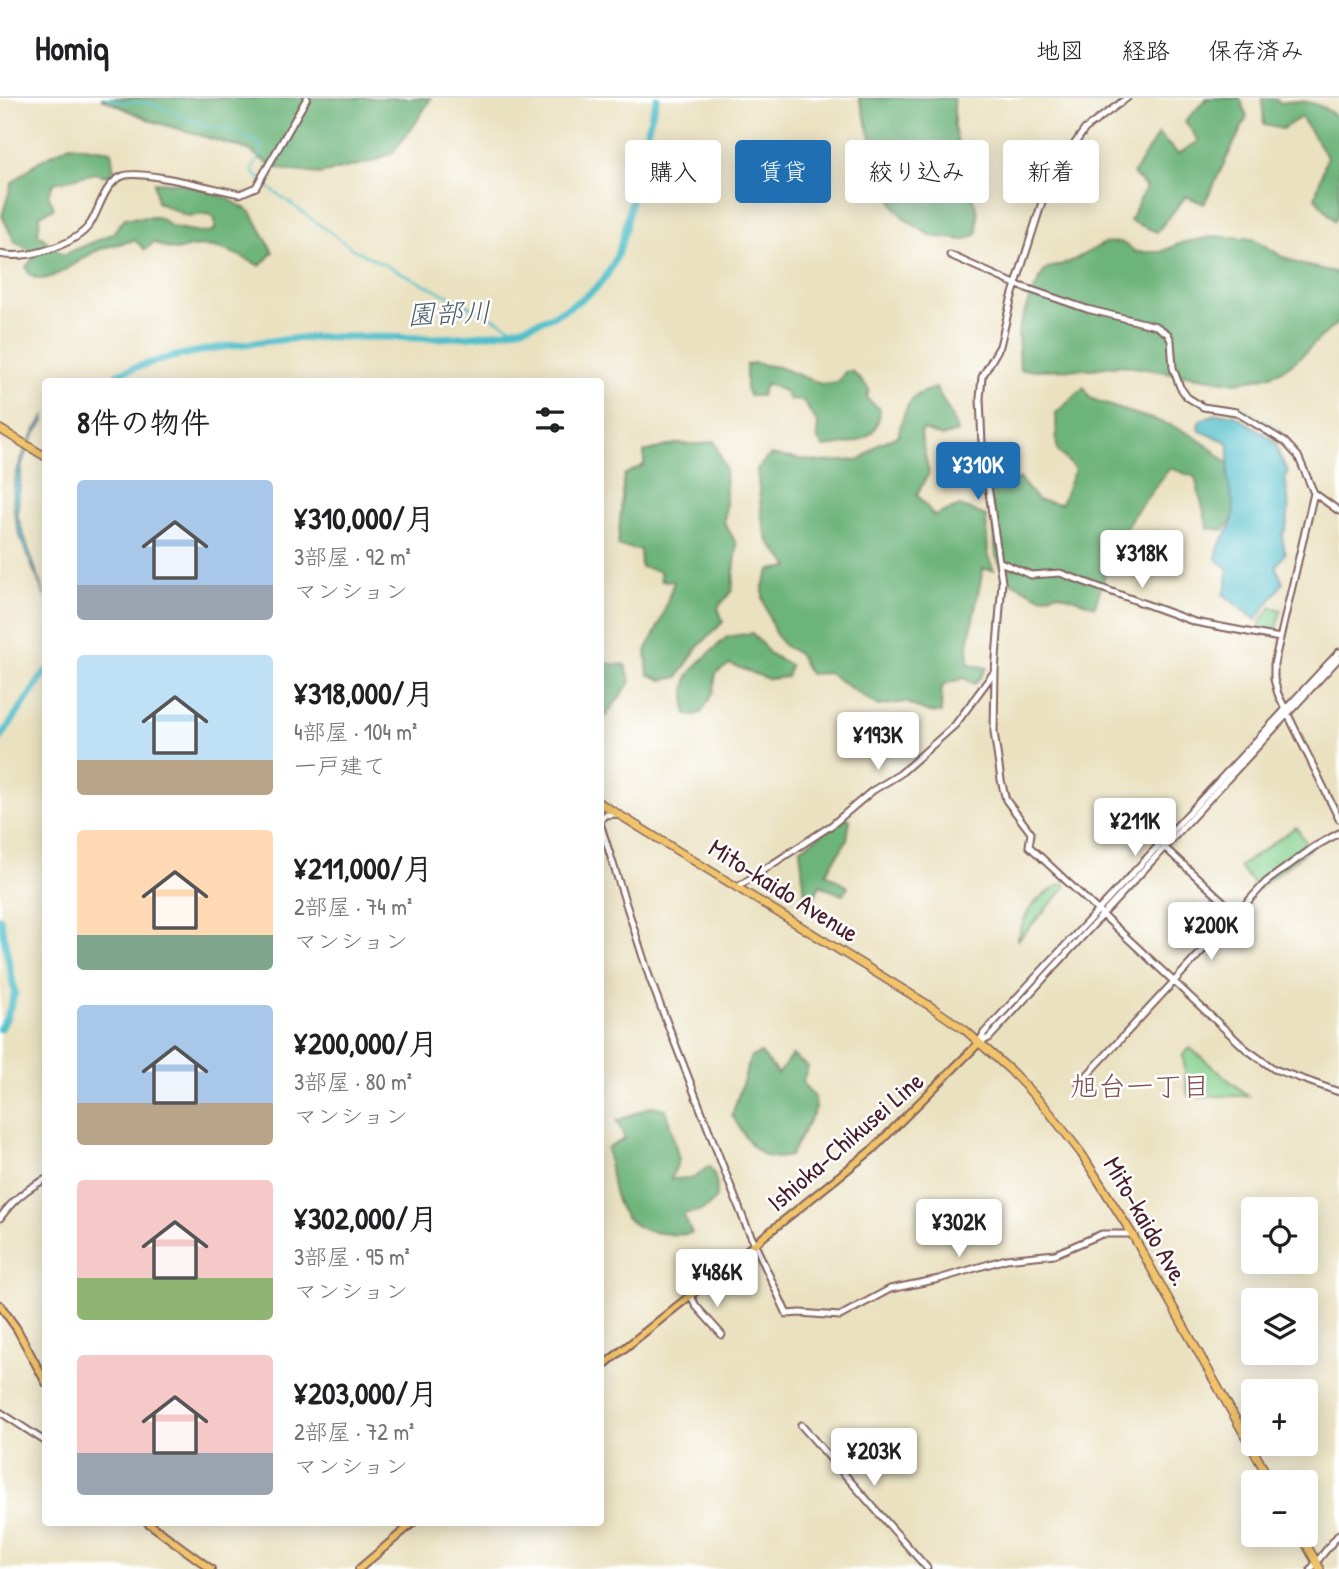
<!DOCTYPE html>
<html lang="ja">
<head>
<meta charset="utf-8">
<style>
  :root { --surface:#fff; --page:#f2f2f2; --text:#202124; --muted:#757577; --line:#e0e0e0; --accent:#1f6fb2 }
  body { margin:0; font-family:"Patrick Hand","Klee One",sans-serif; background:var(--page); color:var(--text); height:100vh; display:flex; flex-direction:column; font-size:26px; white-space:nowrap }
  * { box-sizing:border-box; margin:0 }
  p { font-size:23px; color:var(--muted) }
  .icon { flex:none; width:38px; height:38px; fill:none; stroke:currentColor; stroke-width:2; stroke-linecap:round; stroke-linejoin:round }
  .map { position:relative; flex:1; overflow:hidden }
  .details { position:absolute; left:42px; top:280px; width:562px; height:1148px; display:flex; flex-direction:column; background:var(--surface); border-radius:7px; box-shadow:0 4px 18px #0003 }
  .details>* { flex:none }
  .hud { position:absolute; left:625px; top:42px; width:609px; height:63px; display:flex; gap:14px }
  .fabs { position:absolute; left:1241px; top:1099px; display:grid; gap:14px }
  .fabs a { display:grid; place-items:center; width:77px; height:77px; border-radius:7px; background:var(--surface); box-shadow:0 4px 18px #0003; font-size:35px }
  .price { position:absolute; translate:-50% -60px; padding:0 16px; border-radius:7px; background:#fff; color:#222; font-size:23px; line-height:46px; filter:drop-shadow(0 2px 4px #0008) }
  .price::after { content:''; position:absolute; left:50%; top:42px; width:21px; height:16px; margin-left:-10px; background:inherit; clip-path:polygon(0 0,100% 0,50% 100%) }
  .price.on { background:var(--accent); color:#fff }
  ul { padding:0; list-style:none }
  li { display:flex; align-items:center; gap:21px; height:175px; padding:0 35px }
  li span { display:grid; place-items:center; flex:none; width:196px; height:140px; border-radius:7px; color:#555 }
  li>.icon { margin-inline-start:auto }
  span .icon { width:84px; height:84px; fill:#fffc; stroke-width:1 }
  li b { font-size:30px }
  h2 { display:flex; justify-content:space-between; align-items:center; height:84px; padding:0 35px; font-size:30px }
  .pill { padding:0 24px; border-radius:7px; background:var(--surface); box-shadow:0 4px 18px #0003; font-size:24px; line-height:63px }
  .pill.on { background:var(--accent); color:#fff }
  header { display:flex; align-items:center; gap:42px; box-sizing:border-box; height:98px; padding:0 35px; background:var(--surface); border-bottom:2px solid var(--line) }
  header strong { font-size:33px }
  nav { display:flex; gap:38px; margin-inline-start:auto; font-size:24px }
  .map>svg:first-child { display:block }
</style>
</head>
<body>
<header>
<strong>Homiq</strong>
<nav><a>地図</a><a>経路</a><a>保存済み</a></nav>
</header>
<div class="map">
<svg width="1339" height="1471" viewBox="0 0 1339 1471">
  <rect width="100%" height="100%" fill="#fff"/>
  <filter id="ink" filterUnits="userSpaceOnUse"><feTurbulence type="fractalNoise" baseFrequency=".0143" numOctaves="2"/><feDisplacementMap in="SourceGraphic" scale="14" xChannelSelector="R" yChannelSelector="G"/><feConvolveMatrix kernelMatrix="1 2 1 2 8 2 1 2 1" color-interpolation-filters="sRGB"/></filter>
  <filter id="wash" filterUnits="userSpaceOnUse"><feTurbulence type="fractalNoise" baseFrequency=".00686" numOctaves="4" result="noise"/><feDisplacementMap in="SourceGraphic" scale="28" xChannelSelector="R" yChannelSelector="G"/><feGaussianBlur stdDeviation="1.57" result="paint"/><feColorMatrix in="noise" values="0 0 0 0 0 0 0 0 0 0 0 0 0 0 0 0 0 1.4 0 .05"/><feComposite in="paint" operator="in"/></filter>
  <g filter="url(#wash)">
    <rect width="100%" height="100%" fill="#eae1c0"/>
    <path fill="#87d28f" stroke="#68785d" stroke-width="2" d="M 1272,509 L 1281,512 L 1276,537 L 1263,535 L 1260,524 Z
      M 1296,729 L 1310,750 L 1258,791 L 1239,769 Z
      M 1064,785 L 1066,789 L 1017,843 C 1026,810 1033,801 1064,785 Z
      M 1190,950 L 1248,998 L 1188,998 L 1183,957 Z"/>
    <path fill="#6db47a" stroke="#5c6a52" stroke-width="2" d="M 101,0 L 431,0 L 413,29 L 393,54 L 375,63 L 320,76 L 285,72 L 267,65 L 249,52 L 152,23 Z
      M 859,0 L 954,0 L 954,29 L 970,92 L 978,115 L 977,136 L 964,142 L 931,138 L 905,121 L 895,109 L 879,73 L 874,49 Z
      M 1207,0 L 1240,0 L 1247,19 L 1204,106 L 1186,98 L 1157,134 L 1130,123 L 1146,89 L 1133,76 L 1158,36 L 1178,56 L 1199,43 L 1185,23 Z
      M 1262,0 L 1274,0 L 1280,5 C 1304,0 1322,5 1339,21 L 1339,114 L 1335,123 L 1315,100 L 1327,59 L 1301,19 L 1282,31 L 1264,27 Z
      M 70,47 L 111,53 L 114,73 L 107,78 L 95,75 L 54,85 L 48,96 L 54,110 L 40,117 L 38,136 L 63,157 L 112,136 L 125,120 L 154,119 L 160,120 L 172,129 L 205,135 L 215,132 L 215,121 L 209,116 L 187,118 L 157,104 L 154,84 L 176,85 L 192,88 L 221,97 L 251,114 L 273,154 L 260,168 C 242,159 223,148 202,148 C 177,149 180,158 154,144 L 145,152 L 135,142 C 121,146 104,148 92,155 C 77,163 36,199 26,169 L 32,162 L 28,151 L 15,144 L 2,118 L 12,85 L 39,63 Z
      M 1217,138 L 1254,141 L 1283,159 L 1299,166 L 1339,175 L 1339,224 C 1295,258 1295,280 1231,284 L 1120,267 L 1092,271 L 1020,272 L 1018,233 L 1028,205 L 1043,175 L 1049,170 L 1070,164 L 1105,145 L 1121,144 L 1136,154 L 1161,154 L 1181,145 Z
      M 753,265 L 778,269 L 821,286 L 838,284 L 845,274 L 852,273 L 869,291 L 867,301 L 880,311 C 879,345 851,346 823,349 L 817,340 L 818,326 L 803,303 L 790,302 L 784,293 L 766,285 L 761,298 L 749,298 L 746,289 L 746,267 Z
      M 1084,289 L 1090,300 C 1136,321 1175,319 1215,354 C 1220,359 1228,363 1231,370 C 1237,382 1234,405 1234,419 L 1224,432 L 1208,430 L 1195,379 L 1170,370 L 1132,419 L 1111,458 L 1095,508 L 1057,495 L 1041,499 L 1009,483 L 996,458 L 993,407 L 958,383 L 993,363 L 1010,385 L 1019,380 L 1037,402 L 1061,406 L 1075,371 L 1057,352 L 1056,315 Z
      M 936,290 C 944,305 953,317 957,334 L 942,339 L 922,331 L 921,338 L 929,375 L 917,396 L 934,418 L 960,408 L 986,418 L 988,458 L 994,472 L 983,471 L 968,546 L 969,566 L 987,570 L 975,586 L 964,580 L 942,587 L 941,615 L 926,614 L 906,604 L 878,608 L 828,575 L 809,576 L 799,556 L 783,547 L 774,533 L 763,501 L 763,488 L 770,472 L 790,469 L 768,443 L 762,419 L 757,371 L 770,357 L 820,364 L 861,362 L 878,346 L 898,338 C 905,312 906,296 936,290 Z
      M 714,343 L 725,369 L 726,405 L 724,424 L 737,447 L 732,493 L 718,509 L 723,524 L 697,550 L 678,579 L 662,582 L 648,576 L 646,553 L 661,523 L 674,483 L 661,483 L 660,473 L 641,469 L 640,452 L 618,448 L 624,377 L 644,367 L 644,354 L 675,346 L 701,346 Z
      M 752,535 L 770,556 L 790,567 L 787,579 L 768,581 L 730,566 L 716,575 L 713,595 L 701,615 L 692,618 L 686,616 L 685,593 L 688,578 L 699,565 L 727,539 Z
      M 600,565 L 625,567 L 631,583 L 600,626 Z
      M 846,720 L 850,721 L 847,742 L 826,775 L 848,789 L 842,797 L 820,787 L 812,805 L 806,806 L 800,751 Z
      M 761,955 L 778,976 L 792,957 L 808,969 L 802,984 L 814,999 L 816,1010 L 790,1058 C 757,1067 746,1040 732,1017 L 751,959 Z
      M 652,1008 L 666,1011 L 679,1062 L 671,1081 L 694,1080 L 709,1068 C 718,1080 722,1101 706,1110 C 701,1114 690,1114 683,1116 L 692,1135 C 678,1138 668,1136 654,1134 C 611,1126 613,1085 607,1050 L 625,1041 L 617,1023 Z"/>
    <path fill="#52bfca" stroke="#4e6f7a" stroke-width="2" d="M 1216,316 L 1233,316 L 1274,342 L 1273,344 L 1277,347 L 1279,357 L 1288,374 L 1285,379 C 1288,398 1292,421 1282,438 L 1285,455 L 1276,469 L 1283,485 L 1256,522 L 1223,496 L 1227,489 L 1228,470 L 1216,461 C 1218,441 1229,438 1233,421 C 1236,407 1229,395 1228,382 C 1228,371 1229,359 1229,348 L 1228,344 L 1200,333 L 1198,330 L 1200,322 Z
      M 45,318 L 45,322 L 33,339 L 22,365 L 17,417 L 45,499 C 35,473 20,446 15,418 C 8,383 25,345 45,318 Z"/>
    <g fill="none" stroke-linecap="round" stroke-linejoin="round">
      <path stroke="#52bfca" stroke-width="2" d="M 107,0 L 125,4 L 149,5 L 211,30 L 230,31 L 259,45 L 262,53 L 253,71 L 253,74 L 268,89 L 353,151 L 515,231
        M 1243,311 L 1281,333"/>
      <path stroke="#52bfca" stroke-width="7" d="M 117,276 C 177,253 240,245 304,240 C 393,233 489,257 569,209 C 583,200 597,192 606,178 C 625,151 628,114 635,82 C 641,54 648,27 657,0
        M 0,641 L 46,573
        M 0,820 L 15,895 L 6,921 L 0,931"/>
    </g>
  </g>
  <g filter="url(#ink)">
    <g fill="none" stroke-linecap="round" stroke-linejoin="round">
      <g stroke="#82635f" stroke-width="9">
        <path id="tertiary" d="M 1127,0 L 1085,31 L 1059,68 L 1042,104 L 1011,202 L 1000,248 L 982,279 L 980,300 L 982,346 L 1002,484 L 995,573 L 994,634 L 1001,682 L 1006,702 L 1031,735 L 1029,748 L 1246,951 L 1274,971 L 1339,994
          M 0,156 C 24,162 75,148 90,126 C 100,111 104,85 123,78 C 140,71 218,92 240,96 L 256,89 L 307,0
          M 950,157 L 1017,187 L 1087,211 L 1156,228 L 1168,236 L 1171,243 L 1173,270 L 1180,289 L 1187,299 L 1203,309 L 1236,314 L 1285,344 L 1298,358 L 1314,395 L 1339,413
          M 1314,395 L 1274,566 L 1274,581 L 1278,596 L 1339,721
          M 1000,464 L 1031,477 L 1060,475 L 1195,524 L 1280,540
          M 600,723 L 605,717 L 617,716
          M 600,725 L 650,881 L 745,1125 L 787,1216 L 800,1215 L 840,1218 L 890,1191 L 939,1181 L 1006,1161 L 1055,1156 L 1102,1136 L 1132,1136
          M 1162,747 L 1237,816
          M 739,788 L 832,727 L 872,693 L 900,676 L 955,627 L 995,573
          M 979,945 L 984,935 L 1034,881 L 1339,554
          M 979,945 L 989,940 L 1339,560
          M 1079,986 L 1266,784 L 1314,749 L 1339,735
          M 0,1120 C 13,1102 26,1091 46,1081
          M 691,1198 L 696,1208 L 722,1237
          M 0,1314 L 46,1344
          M 801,1327 L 927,1470
          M 1311,1471 L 1339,1436"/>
      </g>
      <g stroke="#82635f" stroke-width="10">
        <path id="primary" d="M 0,1207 L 17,1231 L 46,1285
          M 600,1270 L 873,1051 L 979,945
          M 147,1424 L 211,1471
          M 359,1471 L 414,1424"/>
      </g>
      <g stroke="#82635f" stroke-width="10">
        <path id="trunk" d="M 0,331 L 46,359
          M 600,705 L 930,908 L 965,932 L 1011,973 L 1046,1010 L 1081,1055 L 1132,1136 L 1271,1384
          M 1301,1437 L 1320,1471"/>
      </g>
      <use href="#tertiary" stroke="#fff" stroke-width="5"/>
      <use href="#primary" stroke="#f1c36a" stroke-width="6"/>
      <use href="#trunk" stroke="#f1c36a" stroke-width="7"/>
    </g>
  </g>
  <g text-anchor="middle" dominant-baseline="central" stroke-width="5" stroke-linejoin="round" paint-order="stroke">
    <g font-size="26" fill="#4a1f2b" stroke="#fff">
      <text transform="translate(784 792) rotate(32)">Mito-kaido Avenue</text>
      <text transform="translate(845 1043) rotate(-41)">Ishioka-Chikusei Line</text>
      <text transform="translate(1147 1123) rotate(60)">Mito-kaido Ave.</text>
    </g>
    <g font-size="28" font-style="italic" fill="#4d5f6b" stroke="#fff">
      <text transform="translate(449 215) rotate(-2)">園部川</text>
    </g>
    <g font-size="28" fill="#805050" stroke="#fff">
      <text x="1140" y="988">旭台一丁目</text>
    </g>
  </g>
</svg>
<div class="fabs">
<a><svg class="icon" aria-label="locate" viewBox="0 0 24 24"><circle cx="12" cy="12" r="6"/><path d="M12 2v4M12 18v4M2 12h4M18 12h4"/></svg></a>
<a><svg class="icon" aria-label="layers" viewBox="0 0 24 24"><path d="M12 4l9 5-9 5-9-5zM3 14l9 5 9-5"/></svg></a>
<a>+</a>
<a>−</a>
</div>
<b class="price on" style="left:978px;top:404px">¥310K</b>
<b class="price" style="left:1142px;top:492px">¥318K</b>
<b class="price" style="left:878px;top:674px">¥193K</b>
<b class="price" style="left:1135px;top:760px">¥211K</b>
<b class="price" style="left:1211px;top:864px">¥200K</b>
<b class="price" style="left:959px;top:1161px">¥302K</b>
<b class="price" style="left:717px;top:1211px">¥486K</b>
<b class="price" style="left:874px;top:1390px">¥203K</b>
<div class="hud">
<a class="pill">購入</a>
<a class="pill on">賃貸</a>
<a class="pill">絞り込み</a>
<a class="pill">新着</a>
</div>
<section class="details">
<h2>8件の物件<svg class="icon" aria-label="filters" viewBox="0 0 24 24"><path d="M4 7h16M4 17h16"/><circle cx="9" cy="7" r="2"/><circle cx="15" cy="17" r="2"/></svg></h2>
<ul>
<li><span style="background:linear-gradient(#a9c7e8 75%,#9aa5b1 0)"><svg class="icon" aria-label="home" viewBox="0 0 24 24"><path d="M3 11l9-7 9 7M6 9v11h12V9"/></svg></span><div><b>¥310,000/月</b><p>3部屋 · 92 m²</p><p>マンション</p></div></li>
<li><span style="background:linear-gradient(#bfe0f5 75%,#b9a48a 0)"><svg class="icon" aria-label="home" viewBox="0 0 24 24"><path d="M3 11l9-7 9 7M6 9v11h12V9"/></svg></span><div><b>¥318,000/月</b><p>4部屋 · 104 m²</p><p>一戸建て</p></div></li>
<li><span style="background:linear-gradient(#ffd9b3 75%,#7fa58c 0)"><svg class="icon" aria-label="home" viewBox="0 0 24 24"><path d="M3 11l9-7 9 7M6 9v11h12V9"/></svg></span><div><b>¥211,000/月</b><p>2部屋 · 74 m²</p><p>マンション</p></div></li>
<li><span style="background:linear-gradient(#a9c7e8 70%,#b9a48a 0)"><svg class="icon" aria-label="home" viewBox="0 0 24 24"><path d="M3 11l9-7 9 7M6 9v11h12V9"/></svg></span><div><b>¥200,000/月</b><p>3部屋 · 80 m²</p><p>マンション</p></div></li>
<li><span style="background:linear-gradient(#f6c9c9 70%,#8fb573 0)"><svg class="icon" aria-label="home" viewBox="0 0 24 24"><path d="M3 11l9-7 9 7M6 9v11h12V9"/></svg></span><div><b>¥302,000/月</b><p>3部屋 · 95 m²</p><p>マンション</p></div></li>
<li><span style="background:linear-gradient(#f6c9c9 70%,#9aa5b1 0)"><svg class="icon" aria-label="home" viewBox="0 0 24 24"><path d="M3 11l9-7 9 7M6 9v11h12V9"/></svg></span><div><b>¥203,000/月</b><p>2部屋 · 72 m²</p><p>マンション</p></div></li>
</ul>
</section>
</div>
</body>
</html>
